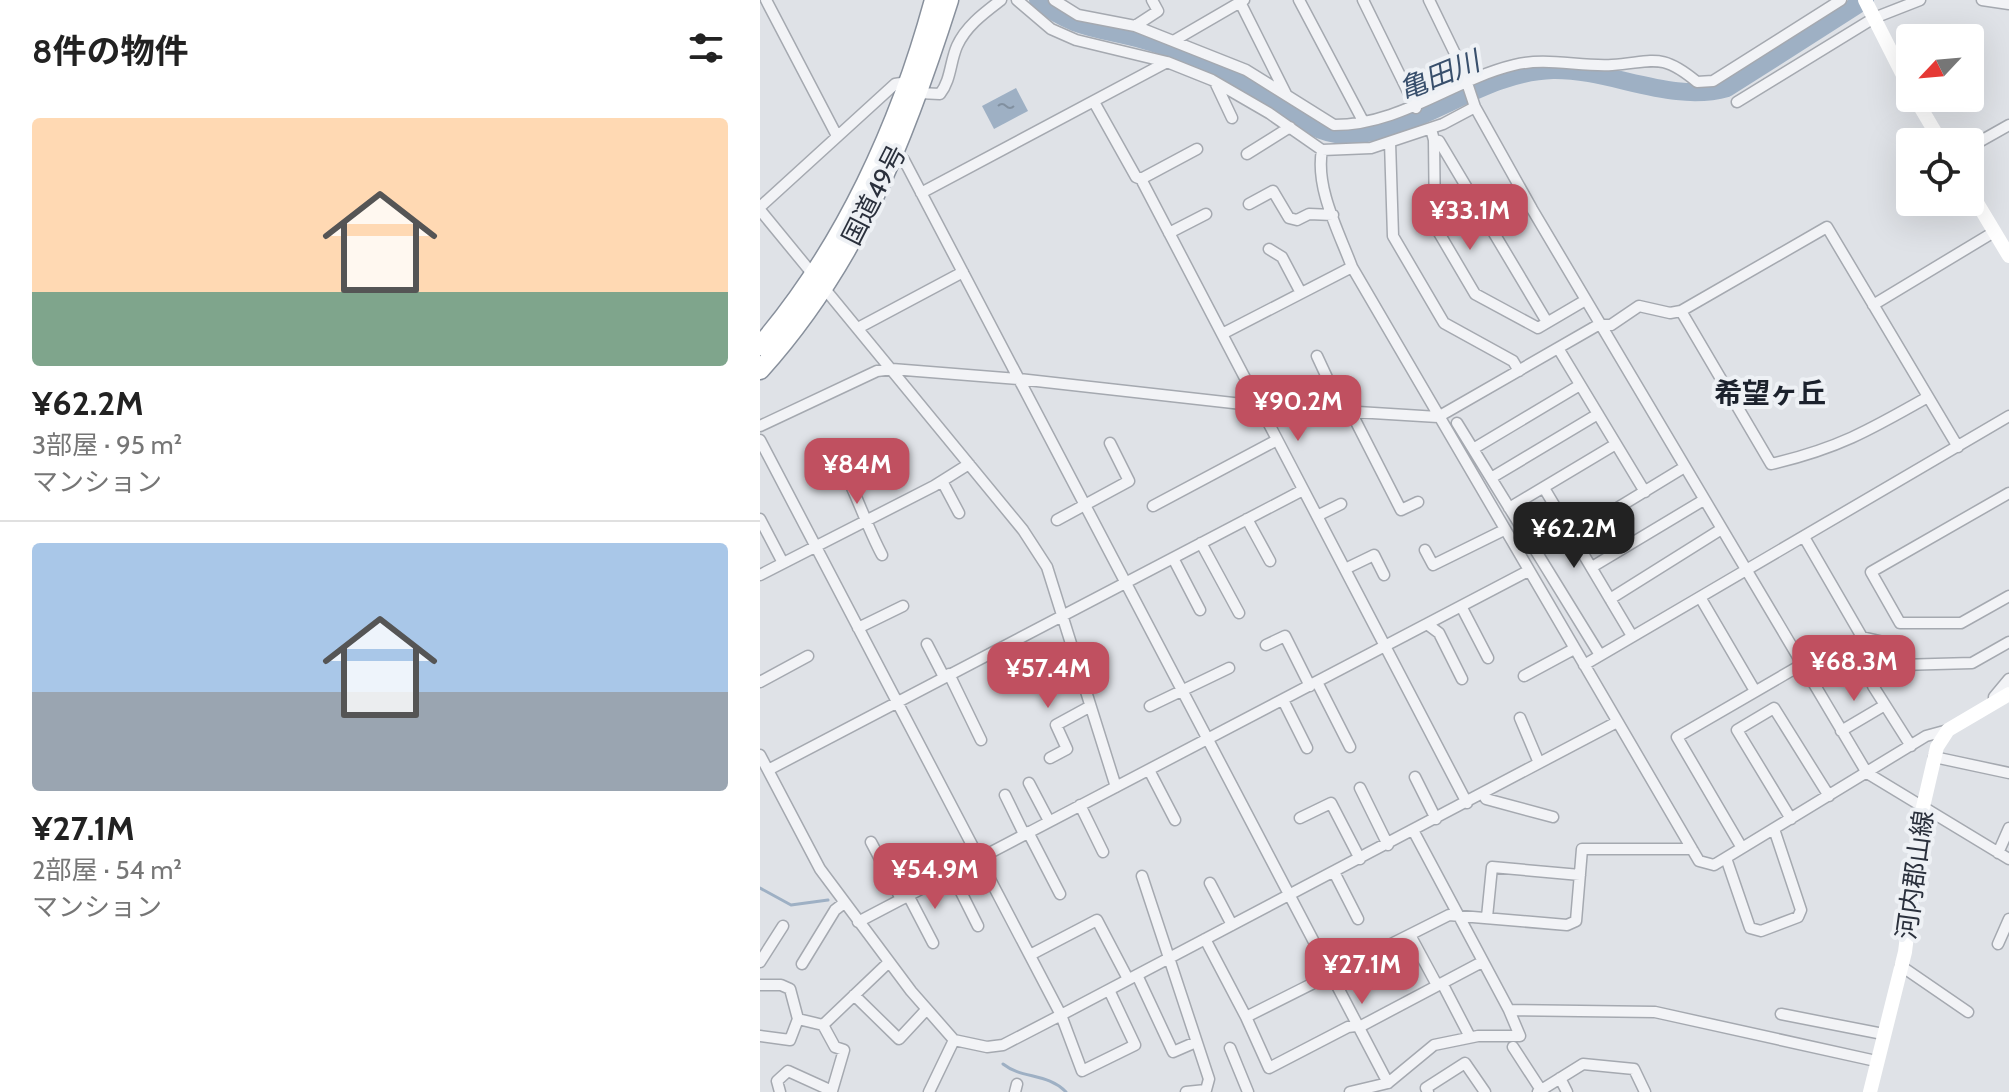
<!DOCTYPE html>
<html lang="ja">
<head>
<meta charset="utf-8">
<style>
  :root { --surface:#fff; --page:#f6f6f6; --text:#222; --muted:#767676; --line:#e0e0e0; --accent:#c05060 }
  body { margin:0; font-family:Cabin,"Noto Sans JP",sans-serif; background:var(--page); color:var(--text); height:100vh; display:flex; flex-direction:column; font-size:30px; white-space:nowrap }
  * { box-sizing:border-box; margin:0 }
  p { font-size:26px; color:var(--muted) }
  .icon { flex:none; width:44px; height:44px; fill:none; stroke:currentColor; stroke-width:2; stroke-linecap:round; stroke-linejoin:round }
  .map { position:relative; flex:1; overflow:hidden }
  .sheet { display:flex; flex-direction:column; background:var(--surface); width:760px }
  .sheet>* { flex:none }
  .needle { width:52px; rotate:244deg }
  .tools { position:absolute; left:1136px; top:24px; display:grid; gap:16px }
  .tools a { display:grid; place-items:center; width:88px; height:88px; border-radius:8px; background:var(--surface); box-shadow:0 8px 32px #0002; font-size:40px }
  .price { position:absolute; translate:-50% -68px; padding:0 18px; border-radius:16px; background:var(--accent); color:#fff; font-size:26px; line-height:52px; filter:drop-shadow(0 2px 4px #0008) }
  .price::after { content:''; position:absolute; left:50%; top:48px; width:24px; height:18px; margin-left:-12px; background:inherit; clip-path:polygon(0 0,100% 0,50% 100%) }
  .price.current { background:#222; color:#fff }
  ul { padding:0; list-style:none }
  li { display:grid; align-content:center; gap:16px; height:424px; padding:0 32px }
  li+li { border-top:2px solid var(--line) }
  li span { display:grid; place-items:center; height:248px; border-radius:8px; color:#555 }
  li>.icon { margin-inline-start:auto }
  span .icon { width:144px; height:144px; fill:#fffc; stroke-width:1 }
  li b { font-size:34px }
  h2 { display:flex; justify-content:space-between; align-items:center; height:96px; padding:0 32px; font-size:34px }
  main { display:flex; flex:1; min-height:0 }
  .map>svg:first-child { display:block }
</style>
</head>
<body>
<main>
<section class="sheet">
<h2>8件の物件<svg class="icon" aria-label="filters" viewBox="0 0 24 24"><path d="M4 7h16M4 17h16"/><circle cx="9" cy="7" r="2"/><circle cx="15" cy="17" r="2"/></svg></h2>
<ul>
<li><span style="background:linear-gradient(#ffd9b3 70%,#7fa58c 0)"><svg class="icon" aria-label="home" viewBox="0 0 24 24"><path d="M3 11l9-7 9 7M6 9v11h12V9"/></svg></span><div><b>¥62.2M</b><p>3部屋 · 95 m²</p><p>マンション</p></div></li>
<li><span style="background:linear-gradient(#a9c7e8 60%,#9aa5b1 0)"><svg class="icon" aria-label="home" viewBox="0 0 24 24"><path d="M3 11l9-7 9 7M6 9v11h12V9"/></svg></span><div><b>¥27.1M</b><p>2部屋 · 54 m²</p><p>マンション</p></div></li>
</ul>
</section>
<div class="map">
<svg width="1249" height="1092" viewBox="0 0 1249 1092">
  <defs>
    <pattern id="water-ripples" width="26" height="14" patternUnits="userSpaceOnUse" patternTransform="scale(2)"><rect width="26" height="14" fill="#9eb0c4"/><path d="M2 4q2-2 4 0t4 0M15 11q2-2 4 0t4 0" fill="none" stroke="#8190a0"/></pattern>
  </defs>
  <rect width="100%" height="100%" fill="#dfe2e7"/>
  <path fill="url(#water-ripples)" d="M 256,88 L 268,111 L 234,129 L 222,106 Z"/>
  <g fill="none" stroke-linecap="round" stroke-linejoin="round">
    <path stroke="#9eb0c4" stroke-width="3" d="M 0,888 L 31,905 L 68,900
      M 243,1064 C 262,1079 288,1073 306,1092"/>
    <path stroke="#9eb0c4" stroke-width="18" d="M 278,0 C 313,30 343,28 384,40 C 413,48 442,61 469,74 C 507,92 548,139 592,135 C 664,129 721,72 793,70 C 851,69 911,104 967,88 L 1105,0"/>
    <g stroke="#a5a9b0" stroke-width="13">
      <path id="street" d="M 6,0 L 76,134
        M 257,0 L 291,29 L 316,40 L 407,62 L 452,80 L 509,113 L 562,150 L 611,148 L 683,124 L 715,107
        M 294,0 L 318,15 L 375,26 L 486,70 L 574,125 C 641,125 692,80 754,65 C 786,57 820,67 852,65 C 894,62 901,52 937,82 L 953,81 L 1081,0
        M 539,0 L 603,121
        M 603,0 L 656,108
        M 669,0 L 702,68 L 715,107 L 772,209 L 1107,773 L 1249,859
        M 1222,0 L 1249,4
        M 480,2 L 526,94
        M 375,26 L 398,11 L 392,0
        M 415,40 L 484,0
        M 455,82 L 472,118
        M 159,93 L 180,94 C 191,80 190,62 197,46 C 206,26 224,13 241,0
        M 334,102 L 376,177 L 381,179 L 707,803
        M 977,102 L 1114,18 L 1160,0
        M 671,129 L 674,140 L 675,226 L 715,294 L 778,328 L 824,301
        M 674,140 L 679,141 L 787,322
        M 630,142 L 633,236 L 684,323 L 753,361 L 759,371
        M 1210,147 L 1249,125
        M 562,150 C 555,188 579,232 592,267 L 939,861 L 954,865 L 1166,736 L 1188,730
        M 487,154 L 530,127
        M 136,155 L 144,160 L 628,1083 L 674,1045 L 718,1036 L 760,1036 L 749,1010
        M 381,179 L 437,149
        M 161,193 L 407,62
        M 489,204 L 513,191 L 529,218 L 537,220 L 549,214 L 573,215
        M 0,207 L 135,84 L 147,82
        M 0,210 L 263,530 L 287,567 L 356,787
        M 409,233 L 446,214
        M 509,249 L 522,257 L 541,293
        M 1113,305 L 1234,232
        M 921,311 L 1067,227 L 1198,447
        M 98,328 L 203,272
        M 462,334 L 592,267
        M 798,348 L 885,492
        M 557,356 L 583,412
        M 820,385 L 713,449 L 840,655
        M 591,412 L 641,510 L 658,502
        M 697,423 L 713,449
        M 0,426 L 117,371 L 132,369 L 259,379 L 500,406 L 678,417 L 838,325 L 851,325 L 879,306 L 910,313 L 921,311 L 1011,464 C 1077,449 1110,430 1168,397
        M 0,440 L 301,1015 L 322,1071 L 375,1045 L 349,990
        M 84,471 C 99,500 107,527 122,555
        M 731,478 L 838,414
        M 182,481 L 199,513
        M 784,488 L 872,636
        M 1249,493 L 1111,572 L 1140,623 L 1201,623 L 1249,596
        M 393,506 L 517,440
        M 749,508 L 856,444
        M 557,516 L 581,504
        M 0,519 L 23,563
        M 487,519 L 510,561
        M 297,520 L 369,481 L 350,443
        M 813,535 L 923,468
        M 1044,537 L 1102,637 L 1128,643 L 1139,665 L 1212,663 L 1249,642
        M 441,543 L 479,613
        M 665,550 L 673,565 L 744,530
        M 413,558 L 440,610
        M 832,567 L 942,501
        M 585,569 L 614,555 L 624,575
        M 0,575 L 174,486 L 209,464
        M 940,597 L 995,691
        M 850,599 L 960,530
        M 701,606 L 728,658
        M 667,624 L 679,633 L 702,679
        M 98,628 L 143,606
        M 167,644 L 184,677
        M 506,645 L 525,636 L 550,686
        M 824,665 L 1249,416
        M 189,674 L 221,740
        M 764,676 L 814,649
        M 0,682 L 48,656
        M 557,682 L 590,747
        M 1113,686 L 1151,746
        M 523,700 L 547,748
        M 1234,703 L 1234,697 L 1249,679
        M 390,706 L 469,668
        M 760,718 L 779,763
        M 1081,731 L 1125,705
        M 0,755 L 60,869 L 151,991 L 194,1040 L 227,1047 L 243,1045 L 301,1015 L 857,722
        M 1174,757 L 1249,773
        M 290,758 L 307,749 L 296,725 L 329,707
        M 8,770 L 543,490
        M 389,770 L 415,820
        M 655,777 L 676,819
        M 269,783 L 289,821
        M 600,788 L 628,845
        M 723,794 L 726,799 L 793,817
        M 245,795 L 264,834
        M 320,805 L 343,852
        M 540,818 L 571,803 L 600,859
        M 1031,819 L 977,730 L 1014,708 L 1069,796
        M 268,832 L 300,894
        M 654,832 L 749,1010 L 895,1012 L 1116,1061
        M 111,842 L 141,899
        M 982,848 L 917,737 L 1041,665
        M 1238,853 L 1249,828
        M 966,858 L 990,928 L 1001,931 L 1038,917 L 1041,910 L 1014,829
        M 191,872 L 218,926
        M 574,872 L 598,919
        M 382,876 L 449,1079 L 446,1090 L 426,1092
        M 450,883 L 472,925
        M 148,895 L 173,943
        M 727,917 L 732,867 L 820,875
        M 98,922 L 768,571
        M 650,935 L 677,985
        M 445,939 L 486,1017 L 689,915 L 807,925 L 816,921 L 822,849 L 932,849
        M 1238,944 L 1249,919
        M 270,955 L 337,920 L 368,979
        M 0,962 L 23,926
        M 42,964 L 75,910 L 84,903
        M 1141,966 L 1208,1012
        M 377,975 L 413,1052 L 436,1042
        M 682,983 L 710,1037
        M 0,985 L 21,985 L 30,989 L 38,1019 L 30,1040 L 0,1036
        M 94,995 L 139,1039 L 166,1010
        M 1021,1014 L 1123,1034
        M 486,1017 L 509,1068 L 588,1027 L 603,1025 L 722,962
        M 38,1019 L 63,1025
        M 753,1047 L 781,1090
        M 470,1048 L 488,1092
        M 800,1078 L 807,1092
        M 20,1092 L 17,1081 L 28,1071 L 72,1091 L 84,1050 L 75,1047 L 63,1025 L 129,962
        M 169,1092 L 194,1040
        M 255,1092 L 257,1084
        M 590,1092 L 628,1083
        M 668,1092 L 666,1088 L 705,1063 L 725,1092
        M 778,1092 L 823,1064 L 874,1069 L 885,1092"/>
    </g>
    <g stroke="#88909c" stroke-width="21">
      <path id="highway" d="M 0,346 C 84,248 140,125 174,0
        M 0,370 C 98,261 145,138 189,0"/>
    </g>
    <use href="#street" stroke="#f2f3f6" stroke-width="10"/>
    <path stroke="#fff" stroke-width="14" d="M 1105,0 L 1150,89
      M 1155,98 L 1181,142
      M 1210,191 L 1249,256
      M 1110,1092 L 1145,952 L 1163,807 L 1177,747 L 1188,730 L 1249,694"/>
    <use href="#highway" stroke="#fff" stroke-width="18"/>
  </g>
  <g text-anchor="middle" dominant-baseline="central" stroke-width="8" stroke-linejoin="round" paint-order="stroke">
    <g font-size="26" fill="#2a303c" stroke="#eef1f5">
      <text transform="translate(114 195) rotate(-63)">国道49号</text>
      <text transform="translate(1155 875) rotate(-82)">河内郡山線</text>
    </g>
    <g font-size="28" font-style="italic" fill="#384f6c" stroke="#eef1f5">
      <text transform="translate(679 75) rotate(-22)">亀田川</text>
    </g>
    <g font-size="28" font-weight="bold" fill="#1c222d" stroke="#eef1f5">
      <text x="1010" y="393">希望ヶ丘</text>
    </g>
  </g>
</svg>
<div class="tools">
<a><svg class="needle" viewBox="-14 -14 28 28"><path d="M0-13l5 13h-10z" fill="#e53935"/><path d="M0 13l5-13h-10z" fill="#767676"/></svg></a>
<a><svg class="icon" aria-label="locate" viewBox="0 0 24 24"><circle cx="12" cy="12" r="6"/><path d="M12 2v4M12 18v4M2 12h4M18 12h4"/></svg></a>
</div>
<b class="price" style="left:710px;top:252px">¥33.1M</b>
<b class="price" style="left:538px;top:443px">¥90.2M</b>
<b class="price" style="left:97px;top:506px">¥84M</b>
<b class="price current" style="left:814px;top:570px">¥62.2M</b>
<b class="price" style="left:1094px;top:703px">¥68.3M</b>
<b class="price" style="left:288px;top:710px">¥57.4M</b>
<b class="price" style="left:175px;top:911px">¥54.9M</b>
<b class="price" style="left:602px;top:1006px">¥27.1M</b>
</div>
</main>
</body>
</html>
